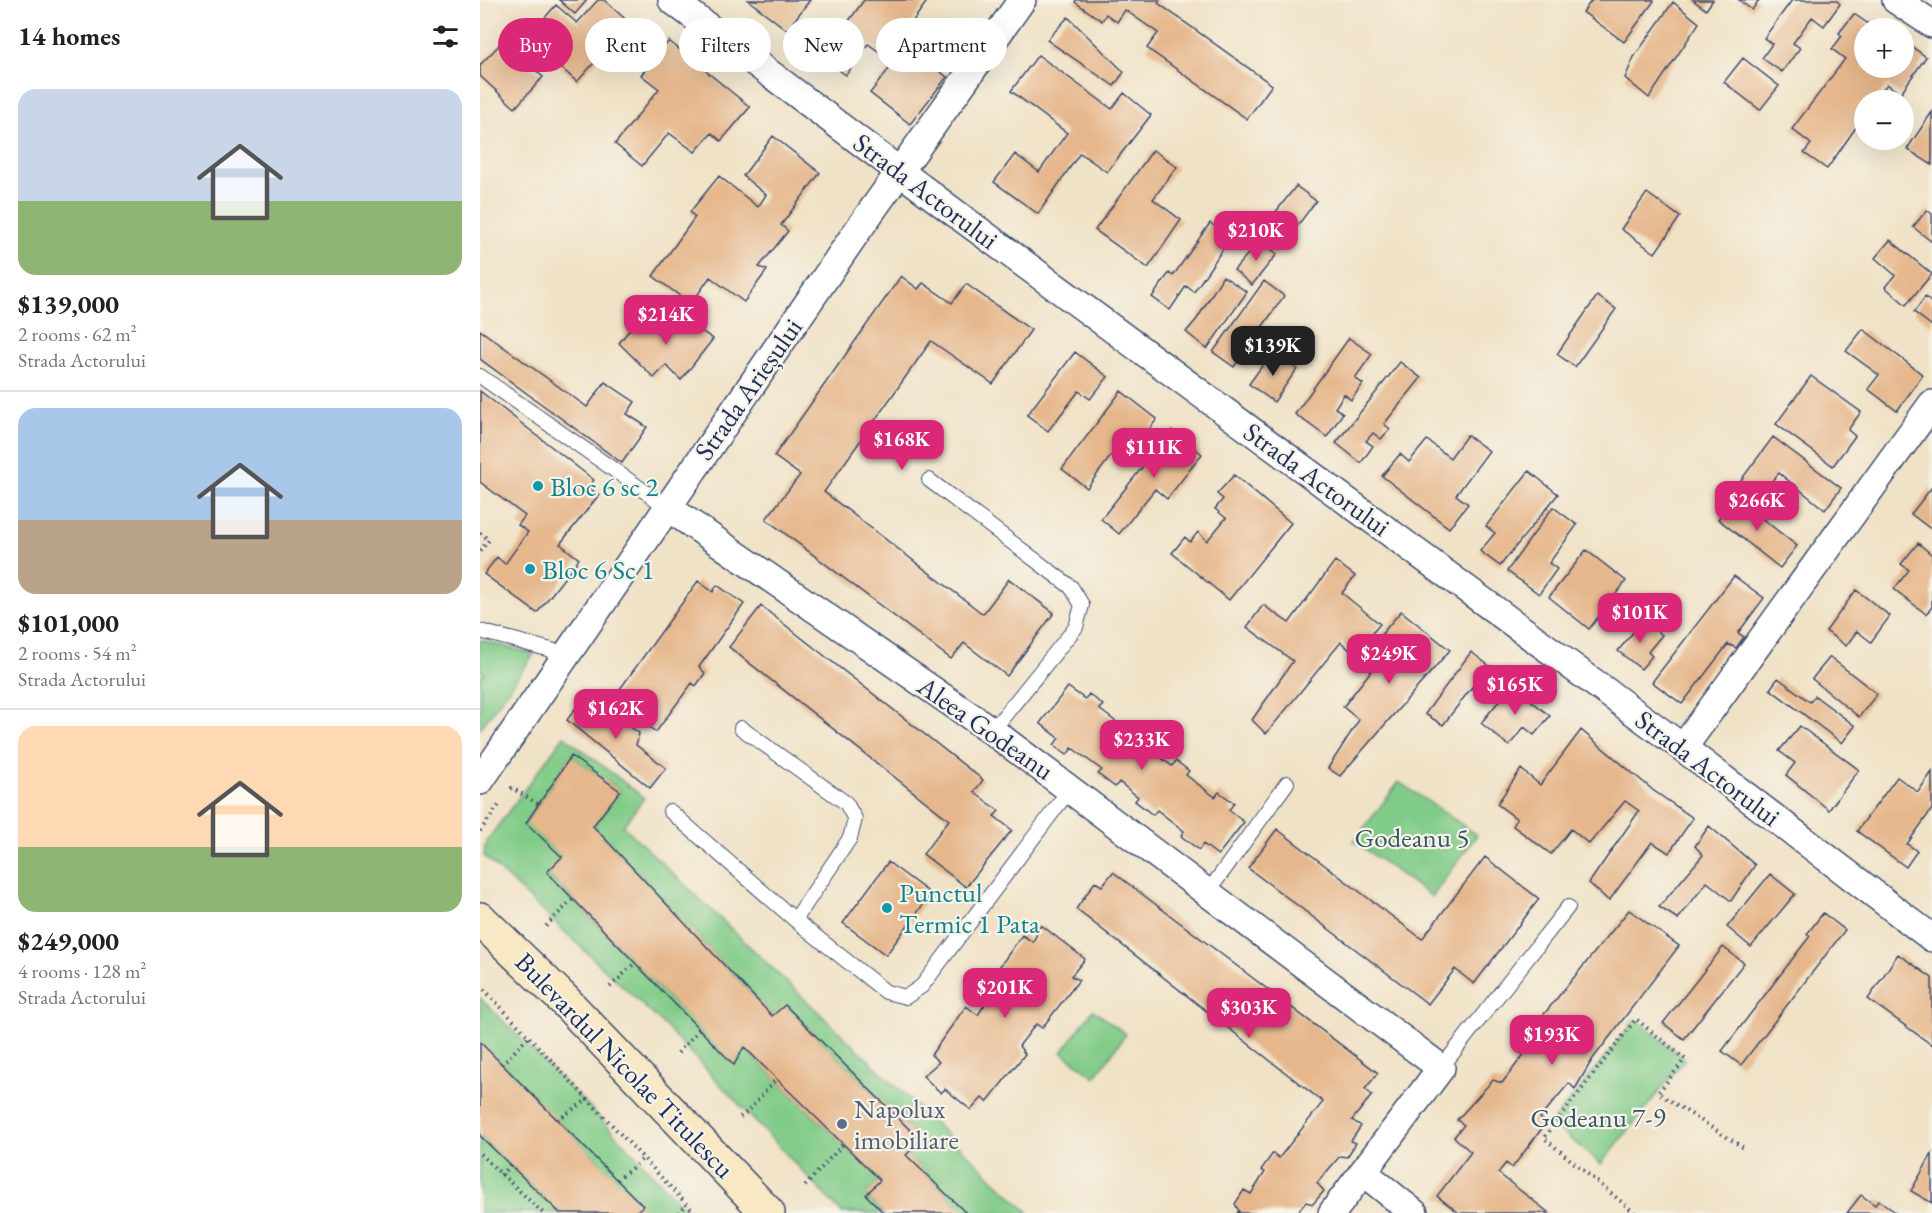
<!DOCTYPE html>
<html lang="en">
<head>
<meta charset="utf-8">
<style>
  :root { --surface:#fff; --page:#f2f2f2; --text:#202124; --muted:#757577; --line:#e0e0e0; --accent:#db2777 }
  body { margin:0; font-family:"EB Garamond",serif; background:var(--page); color:var(--text); height:100vh; display:flex; flex-direction:column; font-size:22px; white-space:nowrap }
  * { box-sizing:border-box; margin:0 }
  p { font-size:20px; color:var(--muted) }
  .icon { flex:none; width:33px; height:33px; fill:none; stroke:currentColor; stroke-width:2; stroke-linecap:round; stroke-linejoin:round }
  .map { position:relative; flex:1; overflow:hidden }
  .drawer { display:flex; flex-direction:column; background:var(--surface); width:480px }
  .drawer>* { flex:none }
  .top-card { position:absolute; left:18px; top:18px; width:570px; height:54px; display:flex; gap:12px }
  .fabs { position:absolute; left:1374px; top:18px; display:grid; gap:12px }
  .fabs a { display:grid; place-items:center; width:60px; height:60px; border-radius:50%; background:var(--surface); box-shadow:0 6px 24px #0002; font-size:30px }
  .price { position:absolute; translate:-50% -51px; padding:0 14px; border-radius:12px; background:var(--accent); color:#fff; font-size:20px; line-height:39px; filter:drop-shadow(0 2px 3px #0008) }
  .price::after { content:''; position:absolute; left:50%; top:36px; width:18px; height:14px; margin-left:-9px; background:inherit; clip-path:polygon(0 0,100% 0,50% 100%) }
  .price.active { background:#222; color:#fff }
  ul { padding:0; list-style:none }
  li { display:grid; align-content:center; gap:12px; height:318px; padding:0 18px }
  li+li { border-top:2px solid var(--line) }
  li span { display:grid; place-items:center; height:186px; border-radius:18px; color:#555 }
  li>.icon { margin-inline-start:auto }
  span .icon { width:108px; height:108px; fill:#fffc; stroke-width:1 }
  li b { font-size:26px }
  h2 { display:flex; justify-content:space-between; align-items:center; height:72px; padding:0 18px; font-size:26px }
  .chip { padding:0 21px; border-radius:27px; background:var(--surface); box-shadow:0 6px 24px #0002; font-size:21px; line-height:54px }
  .chip.active { background:var(--accent); color:#fff }
  main { display:flex; flex:1; min-height:0 }
  .map>svg:first-child { display:block }
</style>
</head>
<body>
<main>
<section class="drawer">
<h2>14 homes<svg class="icon" aria-label="filters" viewBox="0 0 24 24"><path d="M4 7h16M4 17h16"/><circle cx="9" cy="7" r="2"/><circle cx="15" cy="17" r="2"/></svg></h2>
<ul>
<li><span style="background:linear-gradient(#c9d6e8 60%,#8fb573 0)"><svg class="icon" aria-label="home" viewBox="0 0 24 24"><path d="M3 11l9-7 9 7M6 9v11h12V9"/></svg></span><div><b>$139,000</b><p>2 rooms · 62 m²</p><p>Strada Actorului</p></div></li>
<li><span style="background:linear-gradient(#a9c7e8 60%,#b9a48a 0)"><svg class="icon" aria-label="home" viewBox="0 0 24 24"><path d="M3 11l9-7 9 7M6 9v11h12V9"/></svg></span><div><b>$101,000</b><p>2 rooms · 54 m²</p><p>Strada Actorului</p></div></li>
<li><span style="background:linear-gradient(#ffd9b3 65%,#8fb573 0)"><svg class="icon" aria-label="home" viewBox="0 0 24 24"><path d="M3 11l9-7 9 7M6 9v11h12V9"/></svg></span><div><b>$249,000</b><p>4 rooms · 128 m²</p><p>Strada Actorului</p></div></li>
</ul>
</section>
<div class="map">
<svg width="1452" height="1213" viewBox="0 0 1452 1213">
  <rect width="100%" height="100%" fill="#f7f3e8"/>
  <filter id="ink" filterUnits="userSpaceOnUse"><feTurbulence type="fractalNoise" baseFrequency=".0167" numOctaves="2"/><feDisplacementMap in="SourceGraphic" scale="12" xChannelSelector="R" yChannelSelector="G"/><feConvolveMatrix kernelMatrix="1 2 1 2 8 2 1 2 1" color-interpolation-filters="sRGB"/></filter>
  <filter id="wash" filterUnits="userSpaceOnUse"><feTurbulence type="fractalNoise" baseFrequency=".008" numOctaves="4" result="noise"/><feDisplacementMap in="SourceGraphic" scale="24" xChannelSelector="R" yChannelSelector="G"/><feGaussianBlur stdDeviation="1.35" result="paint"/><feColorMatrix in="noise" values="0 0 0 0 0 0 0 0 0 0 0 0 0 0 0 0 0 1.4 0 .05"/><feComposite in="paint" operator="in"/></filter>
  <g filter="url(#wash)">
    <rect width="100%" height="100%" fill="#f0e2c6"/>
    <path fill="#82cc89" stroke="#4e7e74" stroke-width="1.5" d="M 0,640 L 54,654 L 0,729 L 0,678 L 4,673 L 0,670 Z
      M 84,736 L 164,798 L 143,826 L 549,1213 L 486,1213 L 426,1155 L 441,1141 L 306,1006 L 292,1016 L 113,826 L 140,791 L 91,756 L 46,822 L 82,857 L 67,873 L 254,1064 L 264,1047 L 400,1180 L 386,1195 L 404,1213 L 362,1213 L 186,1027 L 4,856 L 6,842 Z
      M 919,782 L 997,835 L 952,897 L 874,841 Z
      M 0,998 L 117,1115 L 209,1213 L 154,1213 L 162,1206 L 0,1042 Z
      M 613,1010 L 646,1034 L 615,1077 L 582,1052 Z
      M 1156,1019 L 1205,1059 L 1121,1164 L 1071,1123 Z
      M 0,1136 L 80,1213 L 0,1213 Z"/>
    <g id="blocks">
      <path fill="#e6b78c" d="M 79,0 L 107,0 L 95,14 Z
        M 118,0 L 124,0 L 164,36 L 145,58 L 130,45 L 97,82 L 66,54 L 72,47 L 53,31 L 76,5 L 97,23 Z
        M 268,0 L 330,0 L 307,30 Z
        M 384,0 L 448,0 L 407,57 L 388,44 L 366,75 L 342,58 Z
        M 596,0 L 680,0 L 678,3 L 792,85 L 767,119 L 667,48 L 678,33 L 645,10 L 637,22 L 626,14 L 622,21 L 595,2 Z
        M 1112,0 L 1173,0 L 1174,1 L 1144,42 L 1103,12 Z
        M 1213,0 L 1233,0 L 1226,10 Z
        M 1259,0 L 1279,0 L 1272,10 Z
        M 1312,0 L 1356,0 L 1360,4 L 1344,26 L 1332,17 L 1313,43 L 1320,48 L 1302,72 L 1282,58 L 1292,44 L 1284,38 Z
        M 1193,2 L 1219,23 L 1169,98 L 1145,78 L 1154,57 Z
        M 1374,14 L 1393,27 L 1397,23 L 1405,28 L 1384,28 L 1384,68 L 1424,68 L 1424,41 L 1446,57 L 1420,94 L 1407,84 L 1395,100 L 1384,100 L 1384,116 L 1347,169 L 1324,153 L 1331,144 L 1312,129 L 1365,59 L 1352,49 L 1362,36 L 1359,33 Z
        M 588,17 L 644,72 L 634,86 L 567,40 Z
        M 23,41 L 63,77 L 35,108 L 0,76 L 0,65 Z
        M 189,41 L 270,107 L 241,141 L 232,133 L 215,152 L 189,133 L 162,166 L 135,144 L 179,89 L 161,75 Z
        M 427,46 L 467,77 L 430,124 L 390,93 Z
        M 558,55 L 632,109 L 644,93 L 671,115 L 627,172 L 600,153 L 558,214 L 514,182 L 535,154 L 559,172 L 587,133 L 531,91 Z
        M 1263,58 L 1299,86 L 1280,110 L 1244,82 Z
        M 1452,112 L 1452,165 L 1427,149 Z
        M 293,136 L 340,173 L 301,225 L 308,231 L 279,267 L 287,270 L 264,302 L 230,277 L 211,304 L 173,276 L 215,217 L 210,212 L 239,176 L 278,207 L 286,195 L 263,176 Z
        M 673,150 L 697,167 L 673,199 L 701,220 L 668,268 L 615,230 Z
        M 816,186 L 836,201 L 815,229 L 795,213 Z
        M 1167,193 L 1200,217 L 1175,253 L 1141,229 Z
        M 1447,210 L 1452,214 L 1452,242 L 1433,227 Z
        M 730,223 L 751,237 L 714,292 L 706,286 L 690,310 L 672,297 L 689,273 L 693,276 Z
        M 780,240 L 797,254 L 772,285 L 754,270 Z
        M 1410,240 L 1452,274 L 1426,305 L 1405,287 L 1415,275 L 1395,258 Z
        M 421,276 L 438,289 L 443,283 L 472,303 L 486,284 L 551,330 L 513,384 L 451,341 L 344,492 L 503,614 L 529,579 L 574,613 L 527,676 L 484,643 L 471,659 L 286,519 L 320,475 L 294,456 Z
        M 743,276 L 767,292 L 727,349 L 706,332 L 717,319 Z
        M 784,281 L 804,296 L 754,367 L 733,352 Z
        M 1117,296 L 1136,309 L 1095,367 L 1077,354 Z
        M 1445,297 L 1452,303 L 1452,326 L 1434,312 Z
        M 195,313 L 233,339 L 201,380 L 186,365 L 174,378 L 139,343 L 159,318 L 178,333 Z
        M 1383,329 L 1443,375 L 1417,411 L 1388,389 L 1399,375 L 1366,351 Z
        M 0,330 L 107,407 L 125,382 L 155,402 L 147,414 L 167,427 L 142,463 L 0,359 Z
        M 869,338 L 892,354 L 875,378 L 883,384 L 871,400 L 864,394 L 855,408 L 863,413 L 847,437 L 815,414 Z
        M 595,352 L 628,377 L 610,399 L 599,391 L 568,431 L 547,415 Z
        M 792,352 L 817,369 L 794,402 L 769,384 Z
        M 920,362 L 941,378 L 904,424 L 910,429 L 901,439 L 893,433 L 886,441 L 893,446 L 881,463 L 856,443 Z
        M 1331,376 L 1381,412 L 1368,430 L 1375,436 L 1353,466 L 1296,424 Z
        M 0,391 L 114,480 L 108,487 L 119,495 L 80,544 L 99,559 L 57,613 L 4,574 L 17,557 L 25,564 L 48,532 L 38,525 L 45,516 L 0,482 Z
        M 641,391 L 677,419 L 651,454 L 639,445 L 607,488 L 582,469 Z
        M 692,430 L 722,454 L 687,499 L 675,489 L 639,534 L 621,519 Z
        M 987,435 L 1009,451 L 976,495 L 988,504 L 969,528 L 902,476 L 920,454 L 929,462 L 947,440 L 970,458 Z
        M 1293,437 L 1361,488 L 1345,510 L 1299,473 L 1274,501 L 1255,488 Z
        M 1049,471 L 1078,494 L 1020,566 L 1000,551 L 1015,533 L 1006,526 Z
        M 754,475 L 811,523 L 749,600 L 692,553 L 705,537 L 710,542 L 718,532 L 727,541 L 746,518 L 735,509 L 743,499 L 737,494 Z
        M 1452,487 L 1452,530 L 1431,514 Z
        M 1255,497 L 1317,546 L 1300,568 L 1238,519 Z
        M 1073,507 L 1097,525 L 1069,563 L 1077,569 L 1059,594 L 1027,571 Z
        M 1438,543 L 1452,555 L 1452,607 L 1446,614 L 1414,589 L 1429,570 L 1421,564 Z
        M 1106,550 L 1146,581 L 1109,629 L 1069,597 Z
        M 855,561 L 875,576 L 862,593 L 900,624 L 874,654 L 861,642 L 786,734 L 772,720 L 813,661 L 767,627 L 783,605 L 809,623 Z
        M 1254,576 L 1284,598 L 1258,633 L 1264,637 L 1256,648 L 1248,644 L 1202,704 L 1172,682 Z
        M 218,581 L 233,592 L 237,585 L 264,604 L 219,667 L 225,673 L 216,686 L 212,683 L 176,732 L 132,700 Z
        M 1376,590 L 1410,616 L 1391,642 L 1377,631 L 1366,646 L 1346,631 Z
        M 281,606 L 503,780 L 494,792 L 519,811 L 514,816 L 532,830 L 486,887 L 443,854 L 469,820 L 249,647 Z
        M 921,611 L 970,650 L 860,776 L 848,768 L 879,720 L 863,707 L 912,644 L 901,635 Z
        M 1163,620 L 1182,635 L 1168,652 L 1172,656 L 1161,669 L 1138,651 Z
        M 991,652 L 1015,670 L 998,690 L 992,687 L 963,725 L 945,714 Z
        M 1350,657 L 1397,694 L 1379,717 L 1332,679 Z
        M 1298,678 L 1330,702 L 1335,696 L 1375,726 L 1362,743 L 1290,689 Z
        M 1032,685 L 1070,716 L 1054,735 L 1044,727 L 1029,746 L 1001,723 Z
        M 588,687 L 605,699 L 609,694 L 623,705 L 619,709 L 651,733 L 655,729 L 671,741 L 667,747 L 692,766 L 696,761 L 709,771 L 706,775 L 735,797 L 739,792 L 754,803 L 749,810 L 764,822 L 738,855 L 723,844 L 719,850 L 701,836 L 704,831 L 677,810 L 673,815 L 655,801 L 658,797 L 639,782 L 635,787 L 618,774 L 622,770 L 592,748 L 587,755 L 574,745 L 579,738 L 560,723 Z
        M 105,695 L 159,733 L 156,745 L 186,768 L 170,788 L 87,720 Z
        M 1320,726 L 1379,770 L 1349,810 L 1306,775 L 1315,763 L 1299,751 Z
        M 1101,730 L 1174,791 L 1213,818 L 1189,853 L 1172,842 L 1129,901 L 1109,883 L 1159,811 L 1145,801 L 1109,844 L 1091,829 L 1071,854 L 1033,826 L 1037,819 L 1017,804 L 1041,769 L 1060,785 Z
        M 91,756 L 140,791 L 113,826 L 292,1016 L 305,1005 L 441,1141 L 426,1155 L 486,1213 L 404,1213 L 386,1195 L 400,1180 L 264,1047 L 254,1065 L 67,872 L 82,857 L 46,823 Z
        M 1452,772 L 1452,809 L 1427,844 L 1437,851 L 1426,867 L 1377,831 L 1417,777 L 1438,792 Z
        M 1229,826 L 1275,865 L 1251,901 L 1227,882 L 1198,919 L 1179,907 L 1223,855 L 1215,846 Z
        M 797,829 L 942,939 L 1005,857 L 1059,899 L 994,984 L 975,969 L 948,1004 L 768,868 Z
        M 408,862 L 451,894 L 406,955 L 363,923 Z
        M 633,872 L 898,1073 L 885,1089 L 892,1095 L 872,1120 L 881,1126 L 871,1141 L 876,1143 L 867,1157 L 860,1156 L 837,1183 L 844,1191 L 833,1204 L 826,1202 L 817,1213 L 757,1213 L 759,1211 L 755,1204 L 764,1190 L 771,1194 L 785,1172 L 781,1170 L 793,1153 L 799,1158 L 843,1102 L 596,909 L 615,882 L 622,886 Z
        M 1290,874 L 1315,894 L 1271,947 L 1247,927 Z
        M 1149,910 L 1199,946 L 1112,1060 L 1095,1089 L 1089,1083 L 1060,1118 L 1066,1123 L 1032,1168 L 1026,1163 L 1018,1173 L 1069,1213 L 979,1213 L 957,1196 L 991,1152 L 974,1137 L 984,1125 L 977,1120 L 1013,1080 L 1022,1083 L 1045,1053 L 1038,1046 Z
        M 1343,913 L 1365,930 L 1261,1065 L 1242,1051 L 1330,936 L 1327,934 Z
        M 561,925 L 605,959 L 591,976 L 599,980 L 562,1028 L 556,1024 L 539,1046 L 545,1054 L 507,1102 L 502,1098 L 491,1110 L 465,1089 L 461,1093 L 443,1076 L 459,1062 L 451,1055 L 486,1006 L 498,1015 L 514,990 L 508,983 L 542,935 L 553,942 Z
        M 1243,947 L 1264,963 L 1204,1039 L 1183,1023 Z
        M 1418,954 L 1452,978 L 1452,1045 L 1388,999 Z
        M 0,1042 L 137,1180 L 163,1206 L 154,1213 L 80,1213 L 0,1136 Z
        M 1452,1154 L 1452,1203 L 1431,1191 Z
        M 1381,1195 L 1395,1205 L 1399,1200 L 1416,1213 L 1367,1213 Z"/>
    </g>
  </g>
  <g filter="url(#ink)">
    <use href="#blocks" fill-opacity="0" stroke="#3b4a6e" stroke-width="1.5"/>
    <g fill="none" stroke-linecap="round" stroke-linejoin="round">
      <g stroke="#3b4a6e" stroke-width="16">
        <path id="lane" d="M 0,376 L 187,507
          M 449,480 L 591,587 L 602,605 L 596,627 L 512,731
          M 0,631 L 86,654
          M 261,728 L 366,803 L 375,819 L 370,838 L 315,920
          M 190,811 L 315,920 L 406,992 L 426,997 L 442,986 L 590,789
          M 728,892 L 807,783
          M 961,1068 L 1088,907"/>
      </g>
      <g stroke="#3b4a6e" stroke-width="30">
        <path id="street" d="M 192,0 L 479,216 L 1203,748 L 1452,938
          M 1416,0 L 1452,24
          M 187,507 L 512,731 L 961,1068 L 852,1213
          M 1203,748 L 1452,404
          M 0,781 L 378,230 L 542,0
          M 883,1172 L 934,1213"/>
      </g>
      <g stroke="#3b4a6e" stroke-width="36">
        <path id="secondary" d="M 0,919 L 83,999 L 288,1213"/>
      </g>
      <path stroke="#3b4a6e" stroke-width="4" stroke-dasharray="1.5 4.5" stroke-linecap="butt" d="M 0,533 L 9,540 L 0,551
        M 31,789 L 32,788 L 58,804
        M 0,831 L 19,805
        M 66,926 L 93,899
        M 0,985 L 215,1213
        M 130,987 L 155,963
        M 198,1053 L 219,1029
        M 22,1065 L 49,1036
        M 260,1117 L 267,1112 L 297,1078
        M 78,1120 L 108,1099
        M 0,1154 L 63,1213
        M 21,1175 L 30,1165
        M 137,1180 L 164,1158
        M 325,1186 L 363,1144
        M 199,1213 L 207,1204
        M 1155,1213 L 1064,1138 L 1156,1019 L 1205,1059 L 1178,1093 L 1264,1148"/>
      <use href="#lane" stroke="#fff" stroke-width="14"/>
      <use href="#street" stroke="#fff" stroke-width="27"/>
      <use href="#secondary" stroke="#f8e8c3" stroke-width="33"/>
    </g>
  </g>
  <g fill="#0f9aa8" stroke="#f7f3e8" stroke-width="2">
    <circle cx="58" cy="486" r="6"/>
    <circle cx="50" cy="569" r="6"/>
    <circle cx="407" cy="908" r="6"/>
  </g>
  <circle fill="#5c6f8a" stroke="#f7f3e8" stroke-width="2" cx="362" cy="1124" r="6"/>
  <g text-anchor="middle" dominant-baseline="central" stroke-width="4.5" stroke-linejoin="round" paint-order="stroke">
    <g font-size="27" fill="#1b2f5e" stroke="#f7f3e8">
      <text transform="translate(446 191) rotate(37)">Strada Actorului</text>
      <text transform="translate(268 389) rotate(-55)">Strada Arieșului</text>
      <text transform="translate(837 479) rotate(36)">Strada Actorului</text>
      <text transform="translate(506 728) rotate(35)">Aleea Godeanu</text>
      <text transform="translate(1228 768) rotate(37)">Strada Actorului</text>
      <text transform="translate(145 1065) rotate(46)">Bulevardul Nicolae Titulescu</text>
    </g>
    <g font-size="27" fill="#0d838f" stroke="#f7f3e8" text-anchor="start">
      <text x="70" y="486">Bloc 6 sc 2</text>
      <text x="62" y="569">Bloc 6 Sc 1</text>
      <text x="419" y="892">Punctul<tspan x="419" dy="31">Termic 1 Pata</tspan></text>
    </g>
    <g font-size="27" fill="#355669" stroke="#f7f3e8">
      <text x="932" y="837">Godeanu 5</text>
      <text x="1118" y="1117">Godeanu 7-9</text>
    </g>
    <g font-size="27" fill="#4e5e75" stroke="#f7f3e8" text-anchor="start">
      <text x="374" y="1108">Napolux<tspan x="374" dy="31">imobiliare</tspan></text>
    </g>
  </g>
</svg>
<div class="fabs">
<a>+</a>
<a>−</a>
</div>
<b class="price" style="left:776px;top:262px">$210K</b>
<b class="price" style="left:186px;top:346px">$214K</b>
<b class="price active" style="left:793px;top:377px">$139K</b>
<b class="price" style="left:422px;top:471px">$168K</b>
<b class="price" style="left:674px;top:479px">$111K</b>
<b class="price" style="left:1277px;top:532px">$266K</b>
<b class="price" style="left:1160px;top:644px">$101K</b>
<b class="price" style="left:909px;top:685px">$249K</b>
<b class="price" style="left:1035px;top:716px">$165K</b>
<b class="price" style="left:136px;top:740px">$162K</b>
<b class="price" style="left:662px;top:771px">$233K</b>
<b class="price" style="left:525px;top:1019px">$201K</b>
<b class="price" style="left:769px;top:1039px">$303K</b>
<b class="price" style="left:1072px;top:1066px">$193K</b>
<div class="top-card">
<a class="chip active">Buy</a>
<a class="chip">Rent</a>
<a class="chip">Filters</a>
<a class="chip">New</a>
<a class="chip">Apartment</a>
</div>
</div>
</main>
</body>
</html>
